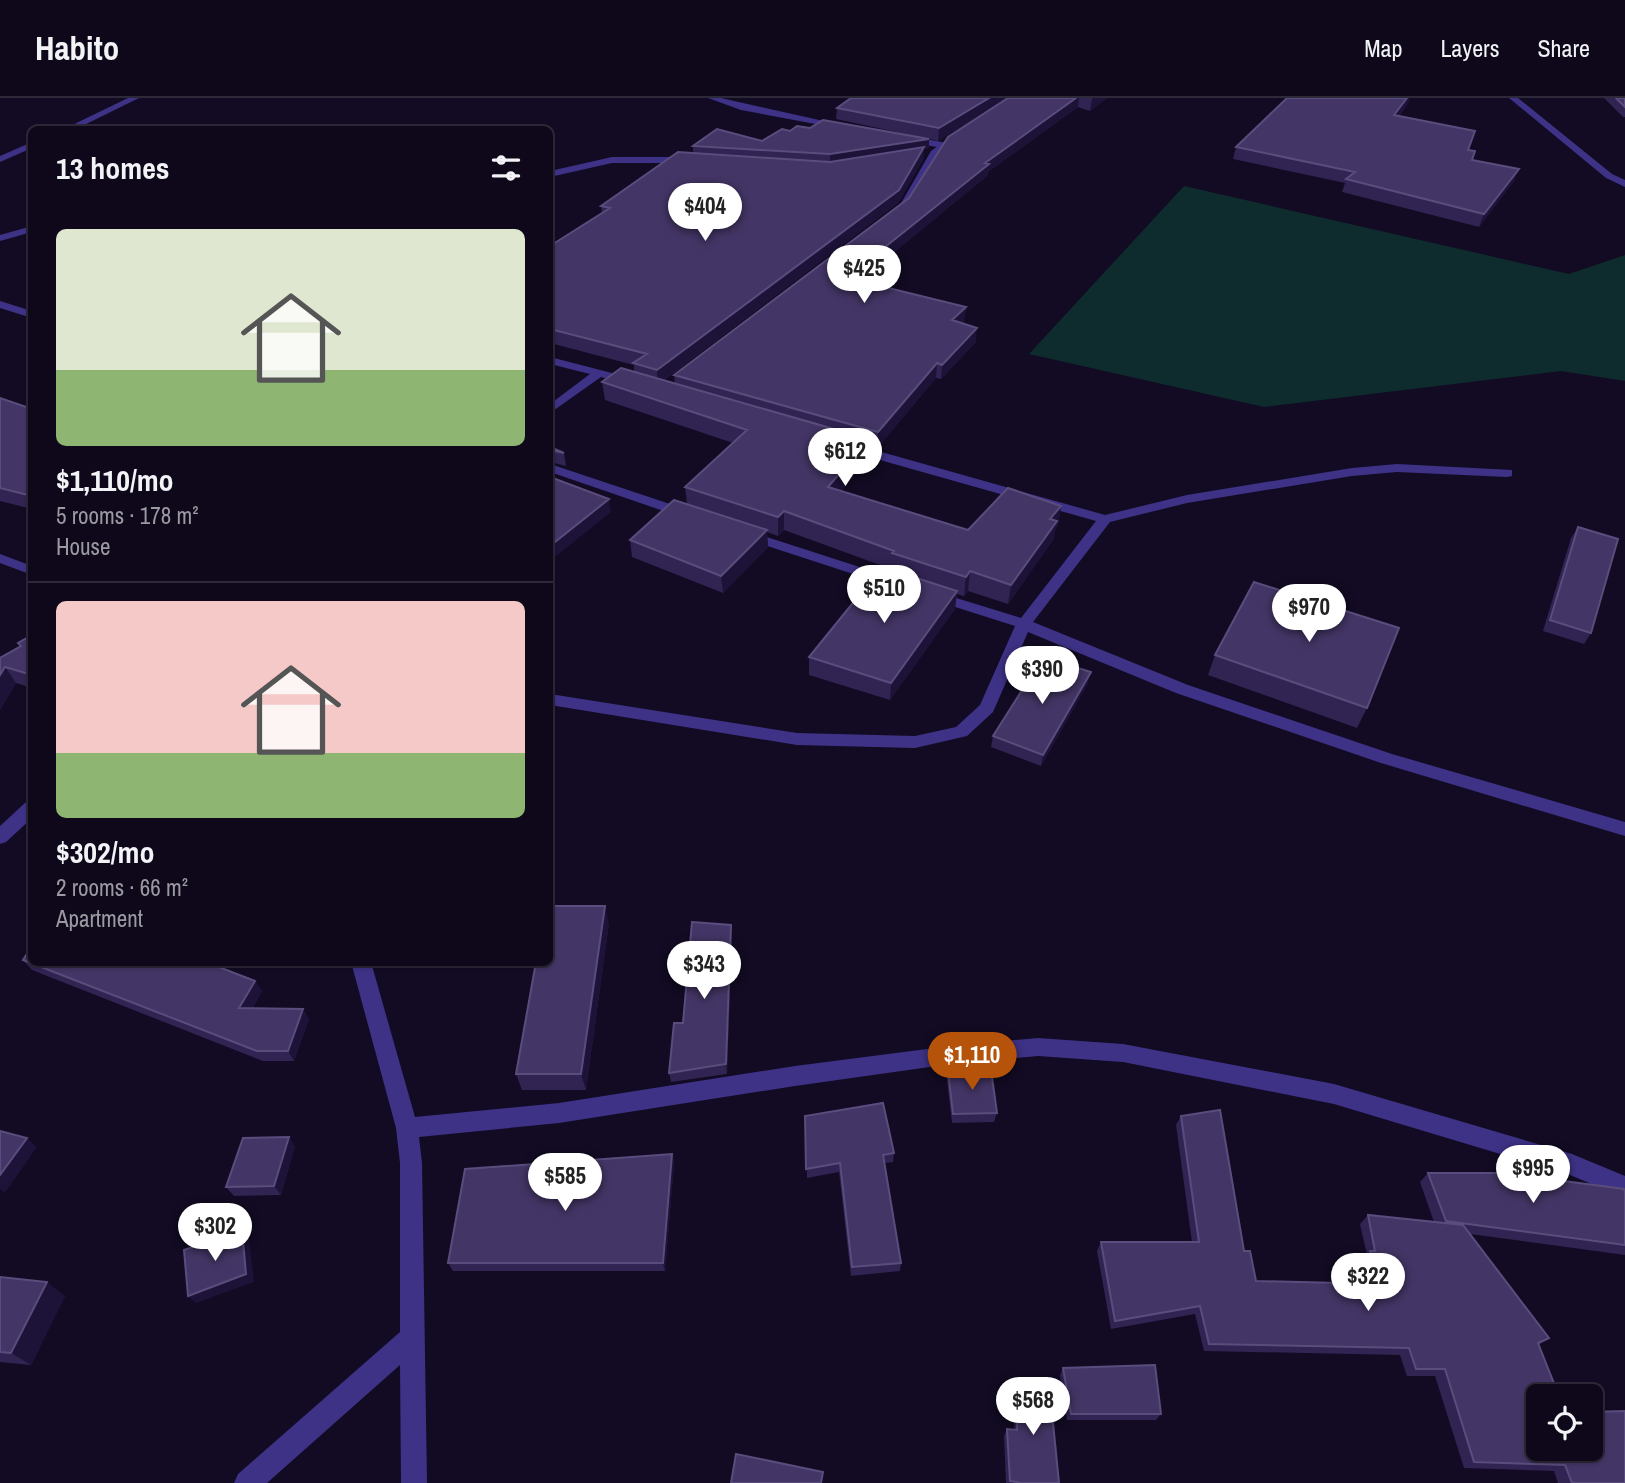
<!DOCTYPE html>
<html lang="en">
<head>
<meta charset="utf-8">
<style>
  :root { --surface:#0e081a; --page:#1c1627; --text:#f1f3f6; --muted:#9b9aa2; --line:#2e2939; --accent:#b45309 }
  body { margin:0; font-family:"Archivo Narrow",sans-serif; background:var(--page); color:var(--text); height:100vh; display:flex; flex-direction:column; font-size:26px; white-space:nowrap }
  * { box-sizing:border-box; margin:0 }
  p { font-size:23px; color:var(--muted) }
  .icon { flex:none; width:38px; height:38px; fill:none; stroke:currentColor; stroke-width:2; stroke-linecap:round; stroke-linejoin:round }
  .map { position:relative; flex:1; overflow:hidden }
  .panel { position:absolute; left:28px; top:28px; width:525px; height:840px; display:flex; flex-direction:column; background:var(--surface); border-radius:10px; box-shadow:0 2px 5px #0004,0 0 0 2px var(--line) }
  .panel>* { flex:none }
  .fabs { position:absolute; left:1526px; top:1286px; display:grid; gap:14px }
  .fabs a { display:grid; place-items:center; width:77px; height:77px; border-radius:10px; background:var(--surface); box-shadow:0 2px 5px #0004,0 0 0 2px var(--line); font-size:35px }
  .price { position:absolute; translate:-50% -60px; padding:0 16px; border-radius:24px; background:#fff; color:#222; font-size:23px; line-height:46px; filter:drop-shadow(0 2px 4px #0008) }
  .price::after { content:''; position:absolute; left:50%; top:42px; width:21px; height:16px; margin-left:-10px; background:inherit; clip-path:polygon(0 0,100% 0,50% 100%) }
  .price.on { background:var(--accent); color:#fff }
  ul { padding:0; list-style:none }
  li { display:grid; align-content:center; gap:14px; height:371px; padding:0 28px }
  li+li { border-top:2px solid var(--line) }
  li span { display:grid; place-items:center; height:217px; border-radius:10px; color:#555 }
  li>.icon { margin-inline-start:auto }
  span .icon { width:126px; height:126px; fill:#fffc; stroke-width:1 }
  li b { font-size:30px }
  h2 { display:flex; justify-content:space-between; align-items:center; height:84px; padding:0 28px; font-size:30px }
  header { display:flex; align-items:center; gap:42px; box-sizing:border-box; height:98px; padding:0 35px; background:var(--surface); border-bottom:2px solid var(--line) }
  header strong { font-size:33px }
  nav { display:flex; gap:38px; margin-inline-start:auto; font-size:24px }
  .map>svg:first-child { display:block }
</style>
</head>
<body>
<header>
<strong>Habito</strong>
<nav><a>Map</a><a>Layers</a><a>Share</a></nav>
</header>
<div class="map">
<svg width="1625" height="1385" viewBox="0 0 1625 1385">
  <rect width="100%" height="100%" fill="#120b23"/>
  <path fill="#0e2b2d" d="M 1184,88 L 1569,176 L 1625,157 L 1625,283 L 1561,273 L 1264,309 L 1029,256 Z"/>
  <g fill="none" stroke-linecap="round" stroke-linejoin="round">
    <path fill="#3e3286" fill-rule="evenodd" d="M 708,0 L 721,0 L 846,28 L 842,31 L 741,12 Z
      M 907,38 L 942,44 L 946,47 L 942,50 L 904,43 Z
      M 612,59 L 691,59 L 696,62 L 691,65 L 612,65 L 550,79 L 550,73 Z"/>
    <path fill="#3e3286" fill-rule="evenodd" d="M 128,0 L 139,0 L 74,32 L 62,32 Z
      M 1509,0 L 1518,0 L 1612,76 L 1625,82 L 1625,89 L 1606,80 Z
      M 960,32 L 967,34 L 938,57 L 909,109 L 899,118 L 893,118 L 891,116 L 900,107 L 931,53 Z
      M 32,44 L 32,50 L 0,64 L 0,58 Z
      M 32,128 L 32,134 L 0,143 L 0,137 Z
      M 0,203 L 32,213 L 32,220 L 0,210 Z
      M 550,259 L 635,281 L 637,284 L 631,288 L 601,279 L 550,315 L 550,306 L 590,276 L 550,266 Z
      M 846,344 L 1105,417 L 1187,397 L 1352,370 L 1397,366 L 1512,372 L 1512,378 L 1507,379 L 1397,374 L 1352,378 L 1187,405 L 1110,424 L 1033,524 L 1188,587 L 1392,656 L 1625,724 L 1625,738 L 1381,665 L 1176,595 L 1028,534 L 993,614 L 967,638 L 915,650 L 797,647 L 550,607 L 550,596 L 797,635 L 915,638 L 956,629 L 980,607 L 1015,528 L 930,501 L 930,495 L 940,495 L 1021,520 L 1096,423 L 841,351 L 840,348 Z
      M 550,366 L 694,414 L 696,417 L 689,421 L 684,420 L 550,374 Z
      M 745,432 L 900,482 L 902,485 L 895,490 L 890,488 L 740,439 L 738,436 Z
      M 0,456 L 32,468 L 32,477 L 0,465 Z
      M 32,702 L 32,720 L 6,744 L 0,746 L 0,728 L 26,704 Z
      M 351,864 L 371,864 L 415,1019 L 559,1005 L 795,968 L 958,947 L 1038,940 L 1123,946 L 1334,986 L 1572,1056 L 1625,1078 L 1625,1100 L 1570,1077 L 1334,1006 L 1123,964 L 1038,958 L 958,965 L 795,988 L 559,1025 L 419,1039 L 422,1065 L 427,1385 L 401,1385 L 400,1267 L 267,1385 L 234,1385 L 238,1376 L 400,1234 L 400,1065 L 396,1030 Z"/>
  </g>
  <path fill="#312352" d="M 1007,0 L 938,43 L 836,21 L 837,10 Z
    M 1008,0 L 1107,0 L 1090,13 L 1078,9 L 988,74 L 987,78 L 877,168 L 885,170 L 884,184 L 880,188 L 966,209 L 964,223 L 963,225 L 976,244 L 941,281 L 936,280 L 878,349 L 869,346 L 869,360 L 841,393 L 968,432 L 1061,408 L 1058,427 L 1056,429 L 1053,442 L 1008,506 L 968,493 L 964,498 L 957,496 L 955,511 L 890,602 L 809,577 L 809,559 L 891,471 L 784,432 L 778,438 L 767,434 L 768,449 L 723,495 L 632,459 L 630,442 L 687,406 L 685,389 L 733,345 L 605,302 L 602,284 L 634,274 L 634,267 L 550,245 L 550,148 L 602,115 L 601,108 L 693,55 L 693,48 L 762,43 L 790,33 L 929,50 L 924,51 L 923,62 L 898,105 L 664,282 L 675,285 L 674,277 L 909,100 Z
    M 1604,0 L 1625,0 L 1625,19 L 1623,19 Z
    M 1409,4 L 1399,18 L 1468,52 L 1472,62 L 1514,83 L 1479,129 L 1342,94 L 1345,85 L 1233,61 L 1236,49 Z
    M 0,300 L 32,311 L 32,411 L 0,403 Z
    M 550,349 L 564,355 L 566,368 L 550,364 Z
    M 1578,429 L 1591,535 L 1584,546 L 1543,533 L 1571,440 Z
    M 32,537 L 32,590 L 16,585 L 0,612 L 0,560 L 20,548 L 18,545 Z
    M 1215,557 L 1367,610 L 1357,630 L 1208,577 Z
    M 1088,585 L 1041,668 L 991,649 L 993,638 Z
    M 609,825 L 586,992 L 522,992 L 516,976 Z
    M 732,837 L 727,976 L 671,984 L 669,975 L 683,925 Z
    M 23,862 L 255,883 L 262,893 L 252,911 L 303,911 L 309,921 L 294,963 L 263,963 L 32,872 Z
    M 948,973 L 997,1015 L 994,1024 L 952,1025 L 947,982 Z
    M 805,1018 L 894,1055 L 893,1064 L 885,1065 L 901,1165 L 900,1173 L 851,1178 L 839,1074 L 807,1080 Z
    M 1181,1018 L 1244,1153 L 1256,1183 L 1370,1185 L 1363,1161 L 1367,1157 L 1360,1126 L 1368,1117 L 1434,1124 L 1420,1084 L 1428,1075 L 1625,1094 L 1625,1157 L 1470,1136 L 1549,1240 L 1539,1247 L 1559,1298 L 1625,1385 L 1558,1385 L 1554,1373 L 1464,1370 L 1435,1278 L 1407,1278 L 1400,1257 L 1204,1253 L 1195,1216 L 1111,1231 L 1097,1153 L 1101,1144 L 1192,1144 L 1176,1027 Z
    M 295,1048 L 281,1097 L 234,1098 L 226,1089 Z
    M 672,1056 L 674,1065 L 665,1173 L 453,1173 L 448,1165 Z
    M 0,1179 L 65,1198 L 31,1267 L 0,1264 Z
    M 1063,1270 L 1161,1316 L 1156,1322 L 1067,1322 L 1060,1277 Z
    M 1018,1285 L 1059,1385 L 1006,1385 L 1004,1338 L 1007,1331 L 1014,1331 L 1015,1292 Z"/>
  <path fill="#1d1237" d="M 989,0 L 1007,0 L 938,43 L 939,30 Z
    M 1076,0 L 1079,0 L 1078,9 L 988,74 L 987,78 L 864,179 L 865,165 L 985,65 Z
    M 1093,0 L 1107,0 L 1090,13 L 1092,1 Z
    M 1407,0 L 1410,0 L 1409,4 L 1390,29 L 1394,17 Z
    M 929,41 L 929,50 L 924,51 L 923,62 L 898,105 L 658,286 L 657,272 L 830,65 L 830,56 Z
    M 1519,71 L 1514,83 L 1479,129 L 1484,116 Z
    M 885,170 L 884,184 L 867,198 L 868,185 Z
    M 966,209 L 964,223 L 951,236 L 952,222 Z
    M 977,230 L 976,244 L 941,281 L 942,267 Z
    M 937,265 L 936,280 L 878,349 L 878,334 Z
    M 869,341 L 869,360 L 828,408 L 828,389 Z
    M 550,365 L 553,378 L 550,380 Z
    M 609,401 L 611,414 L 550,463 L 550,448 Z
    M 1061,408 L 1058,427 L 1056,429 L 1053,442 L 1008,506 L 1011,487 L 1050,421 Z
    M 784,413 L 784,432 L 778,438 L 778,419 Z
    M 767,432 L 768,449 L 723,495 L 721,478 Z
    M 970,473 L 968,493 L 964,498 L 966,479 Z
    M 957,493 L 955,511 L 890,602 L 891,585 Z
    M 5,569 L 16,585 L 0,612 L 0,577 Z
    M 1091,574 L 1088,585 L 1041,668 L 1043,657 Z
    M 605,808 L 609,825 L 586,992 L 581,976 Z
    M 731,827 L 732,837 L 727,976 L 726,966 Z
    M 255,883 L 262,893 L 246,920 L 239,910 Z
    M 303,911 L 309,921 L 294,963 L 288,953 Z
    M 289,1039 L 295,1048 L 281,1097 L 274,1088 Z
    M 27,1040 L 37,1049 L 5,1095 L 0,1091 L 0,1077 Z
    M 672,1056 L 674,1065 L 665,1173 L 663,1165 Z
    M 242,1132 L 249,1140 L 254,1184 L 196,1205 L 188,1198 Z
    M 47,1184 L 65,1198 L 31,1267 L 11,1255 Z"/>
  <path fill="#433565" stroke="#5a4d7d" stroke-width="2" d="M 851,0 L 989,0 L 939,30 L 837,10 Z
    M 1008,0 L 1076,0 L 985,65 L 989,66 L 865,165 L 885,170 L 868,185 L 966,209 L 952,222 L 977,230 L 942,267 L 937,265 L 878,334 L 674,277 L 909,100 L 948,39 Z
    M 1287,0 L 1407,0 L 1394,17 L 1475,33 L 1468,52 L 1475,53 L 1472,62 L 1519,71 L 1484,116 L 1346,81 L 1355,74 L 1236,49 Z
    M 1616,0 L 1625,0 L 1625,9 Z
    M 823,22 L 929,41 L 830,56 L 693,48 L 717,31 L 762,43 L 782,31 L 790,33 L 797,28 L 810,30 Z
    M 924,49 L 899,92 L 657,272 L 633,265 L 647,256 L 550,231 L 550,148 L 610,110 L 601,108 L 678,54 L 830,64 Z
    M 621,270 L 869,341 L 828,389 L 968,432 L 1008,390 L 1061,408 L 1050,421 L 1057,423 L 1011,487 L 970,473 L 966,479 L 892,455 L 894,453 L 784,413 L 778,419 L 685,389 L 747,332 L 602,284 Z
    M 0,300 L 32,311 L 32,398 L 0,390 Z
    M 550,349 L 564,355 L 550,352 Z
    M 550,379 L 609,401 L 550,448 Z
    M 674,402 L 767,432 L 721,478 L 630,442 Z
    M 1578,429 L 1618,441 L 1591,535 L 1550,522 Z
    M 882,469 L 957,493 L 891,585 L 809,559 Z
    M 1254,484 L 1399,530 L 1367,610 L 1215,557 Z
    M 32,537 L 32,577 L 5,569 L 0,577 L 0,560 L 21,548 L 18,545 Z
    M 1043,559 L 1091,574 L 1043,657 L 993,638 Z
    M 550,808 L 605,808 L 581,976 L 516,976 L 536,864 L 550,864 Z
    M 692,824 L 731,827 L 726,966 L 669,975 L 674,925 L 683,925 Z
    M 32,848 L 32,864 L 206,864 L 255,883 L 239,910 L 303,911 L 288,953 L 257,953 L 23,862 Z
    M 991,972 L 997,1015 L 953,1016 L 948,973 Z
    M 883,1005 L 894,1055 L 883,1057 L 901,1165 L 852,1169 L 840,1065 L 806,1071 L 805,1018 Z
    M 1220,1012 L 1244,1153 L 1250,1153 L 1256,1183 L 1380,1186 L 1370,1153 L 1375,1153 L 1368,1117 L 1463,1127 L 1549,1240 L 1538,1245 L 1559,1298 L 1538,1298 L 1538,1351 L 1591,1351 L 1591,1314 L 1625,1313 L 1625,1385 L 1572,1385 L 1565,1367 L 1474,1364 L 1445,1271 L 1416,1271 L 1409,1250 L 1209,1246 L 1200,1208 L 1115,1223 L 1101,1144 L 1199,1144 L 1181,1018 Z
    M 0,1033 L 27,1040 L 0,1077 Z
    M 289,1039 L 274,1088 L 226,1089 L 243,1040 Z
    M 672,1056 L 663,1165 L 448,1165 L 465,1071 Z
    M 1428,1075 L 1504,1075 L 1624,1091 L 1625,1094 L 1625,1147 L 1446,1123 Z
    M 242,1132 L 246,1176 L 188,1198 L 184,1152 Z
    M 0,1179 L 47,1184 L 11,1255 L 0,1254 Z
    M 1155,1267 L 1161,1316 L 1071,1316 L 1063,1270 Z
    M 1049,1284 L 1059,1385 L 1017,1385 L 1017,1384 L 1010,1383 L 1007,1331 L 1017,1332 L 1018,1285 Z
    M 1582,1292 L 1584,1298 L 1564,1298 Z
    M 736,1356 L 823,1374 L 821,1385 L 731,1385 Z"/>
</svg>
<div class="fabs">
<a><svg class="icon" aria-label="locate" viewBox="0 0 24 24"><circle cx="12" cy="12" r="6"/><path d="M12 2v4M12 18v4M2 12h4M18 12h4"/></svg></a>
</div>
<b class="price" style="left:705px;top:145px">$404</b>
<b class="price" style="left:864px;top:207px">$425</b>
<b class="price" style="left:845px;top:390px">$612</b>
<b class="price" style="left:884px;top:527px">$510</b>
<b class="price" style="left:1309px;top:546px">$970</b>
<b class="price" style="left:1042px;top:608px">$390</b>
<b class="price" style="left:704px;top:903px">$343</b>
<b class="price on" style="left:972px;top:994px">$1,110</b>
<b class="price" style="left:1533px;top:1107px">$995</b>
<b class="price" style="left:565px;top:1115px">$585</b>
<b class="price" style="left:215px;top:1165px">$302</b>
<b class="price" style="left:1368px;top:1215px">$322</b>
<b class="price" style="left:1033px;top:1339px">$568</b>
<section class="panel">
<h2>13 homes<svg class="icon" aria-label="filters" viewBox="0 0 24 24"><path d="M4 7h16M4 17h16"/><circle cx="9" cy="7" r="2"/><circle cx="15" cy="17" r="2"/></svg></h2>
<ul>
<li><span style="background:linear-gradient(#dfe7d0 65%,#8fb573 0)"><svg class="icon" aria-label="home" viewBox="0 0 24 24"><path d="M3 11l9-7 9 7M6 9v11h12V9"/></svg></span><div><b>$1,110/mo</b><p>5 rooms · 178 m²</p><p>House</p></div></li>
<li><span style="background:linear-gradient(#f6c9c9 70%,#8fb573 0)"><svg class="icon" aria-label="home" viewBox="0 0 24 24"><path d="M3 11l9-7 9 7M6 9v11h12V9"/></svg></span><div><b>$302/mo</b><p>2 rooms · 66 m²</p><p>Apartment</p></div></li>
</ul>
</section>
</div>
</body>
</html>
